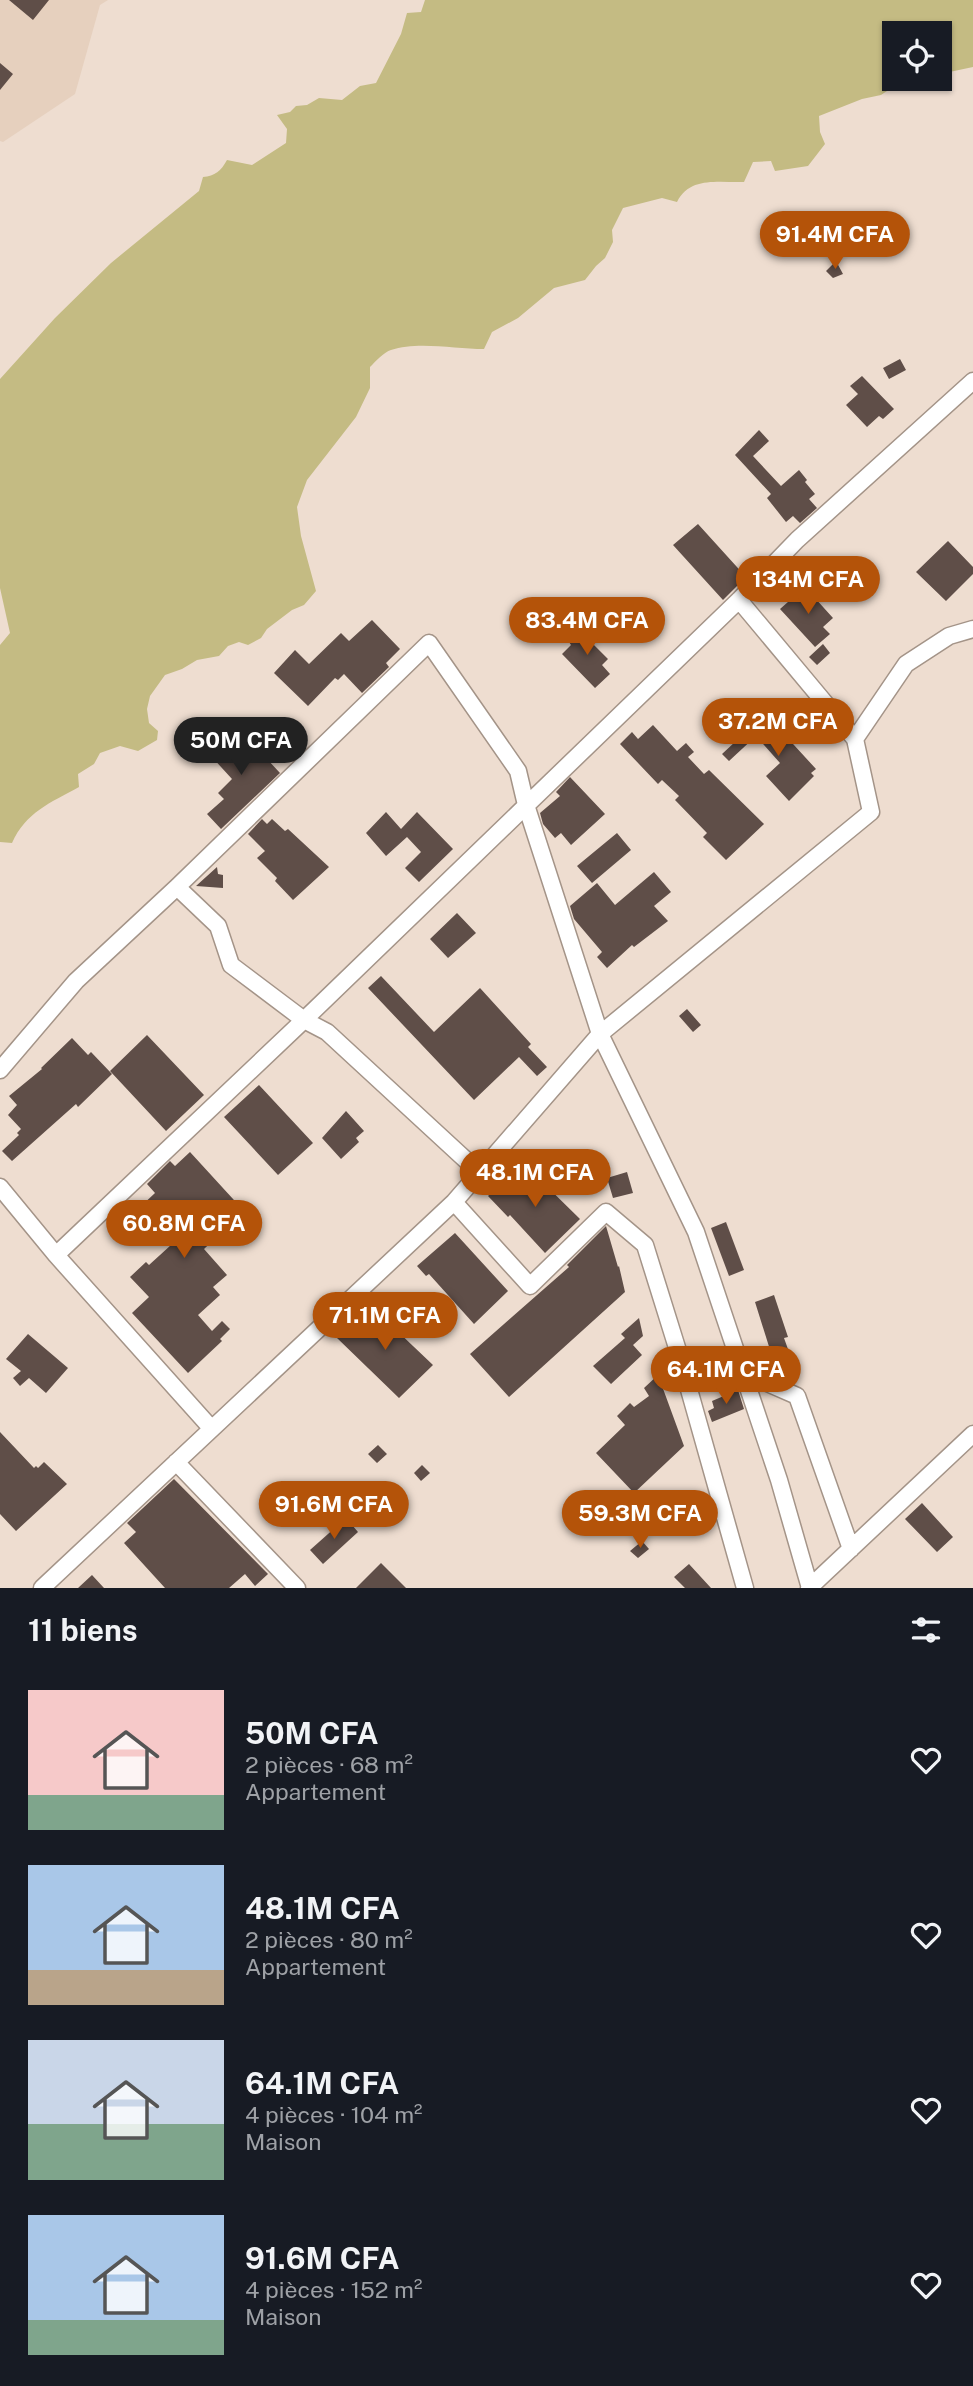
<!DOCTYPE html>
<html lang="fr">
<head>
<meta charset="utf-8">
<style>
  :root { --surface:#171b24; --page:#242831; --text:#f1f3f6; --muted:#9ea1a6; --accent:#b45309 }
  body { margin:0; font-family:"Public Sans",sans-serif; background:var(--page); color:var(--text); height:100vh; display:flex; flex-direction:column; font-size:26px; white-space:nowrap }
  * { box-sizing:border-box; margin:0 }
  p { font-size:23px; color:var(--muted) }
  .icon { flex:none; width:38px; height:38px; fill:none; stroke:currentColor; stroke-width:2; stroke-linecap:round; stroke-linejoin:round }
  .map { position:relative; height:1588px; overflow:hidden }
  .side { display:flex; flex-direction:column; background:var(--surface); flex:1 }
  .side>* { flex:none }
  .buttons { position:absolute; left:882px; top:21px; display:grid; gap:14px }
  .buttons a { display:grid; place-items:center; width:70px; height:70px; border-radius:0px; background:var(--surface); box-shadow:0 2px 5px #0004; font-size:35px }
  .price { position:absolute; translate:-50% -60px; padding:0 16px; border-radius:24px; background:var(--accent); color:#fff; font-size:23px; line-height:46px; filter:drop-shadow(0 2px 4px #0008) }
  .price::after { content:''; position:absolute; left:50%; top:42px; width:21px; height:16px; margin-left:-10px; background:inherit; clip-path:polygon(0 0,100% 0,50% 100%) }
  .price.on { background:#222; color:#fff }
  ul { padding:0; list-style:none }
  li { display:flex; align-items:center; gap:21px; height:175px; padding:0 28px }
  li span { display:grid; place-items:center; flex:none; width:196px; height:140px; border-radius:0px; color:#555 }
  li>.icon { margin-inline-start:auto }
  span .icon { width:84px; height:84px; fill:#fffc; stroke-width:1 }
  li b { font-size:30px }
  h2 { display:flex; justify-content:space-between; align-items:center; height:84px; padding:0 28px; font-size:30px }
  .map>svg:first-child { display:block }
</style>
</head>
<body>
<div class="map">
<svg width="973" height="1588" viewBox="0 0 973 1588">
  <rect width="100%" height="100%" fill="#eeddd0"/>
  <path fill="#e6d0be" d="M 0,0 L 108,0 L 100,5 L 75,94 L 3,142 L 0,141 Z"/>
  <path fill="#c4bb83" d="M 425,0 L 973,0 L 973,67 L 940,74 L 940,33 L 894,33 L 894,79 L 916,79 L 893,87 L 881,95 L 862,99 L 819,116 L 820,132 L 825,144 L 808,166 L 775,171 L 771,161 L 753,162 L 744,182 C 719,183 690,176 677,202 L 662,198 L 623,208 L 612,230 L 613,242 L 605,258 L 596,266 L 585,280 L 554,288 L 518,318 L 492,332 L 484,349 C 456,349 417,341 391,350 C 384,352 376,361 370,367 L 370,388 L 356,417 L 307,480 L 297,507 L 301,536 L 316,591 L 304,605 L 292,610 L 267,629 L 261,638 L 248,645 L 239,642 L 228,646 L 219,656 L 197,660 L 182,669 L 165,675 L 150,696 L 147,709 L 149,723 L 158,731 L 157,740 L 138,751 L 120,746 L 100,753 L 94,764 L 78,774 L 79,787 C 50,803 26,812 12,843 L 0,842 L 0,645 L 10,633 L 0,588 L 0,379 L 55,318 L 111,263 L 199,191 L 203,177 C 215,176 221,171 227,160 L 252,165 L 286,143 L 287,129 L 277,115 L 290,112 L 296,106 L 307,105 L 319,98 L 342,100 L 360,86 L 376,83 L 401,34 L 407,13 L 421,12 Z"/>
  <path fill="#5f4e48" d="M 9,0 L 49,0 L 33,20 Z
    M 0,63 L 13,74 L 0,90 Z
    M 842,239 L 850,247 L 838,258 L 830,250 Z
    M 836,261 L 843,274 L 833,278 L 826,271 Z
    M 900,359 L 906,370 L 889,379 L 883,368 Z
    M 862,376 L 894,409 L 883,419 L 879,416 L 867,427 L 846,405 L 858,394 L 850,386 Z
    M 759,430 L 769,441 L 753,456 L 781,486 L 799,470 L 807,480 L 805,482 L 815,494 L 809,499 L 817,508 L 800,523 L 793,516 L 786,522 L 767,498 L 771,494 L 735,455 Z
    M 698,524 L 746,577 L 723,600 L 673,545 Z
    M 948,541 L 973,567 L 973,574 L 946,601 L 916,572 Z
    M 805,587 L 833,618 L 823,627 L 830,634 L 815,647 L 780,609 Z
    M 372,620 L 400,649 L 386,663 L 389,667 L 362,693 L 344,674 L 338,680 L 335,678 L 308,706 L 274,673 L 295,650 L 309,664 L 341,633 L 349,641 Z
    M 581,624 L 596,641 L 593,644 L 608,659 L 602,665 L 610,674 L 595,688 L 562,654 L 571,645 L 569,642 L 574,637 L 571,634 Z
    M 823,644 L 830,653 L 817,665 L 809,657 Z
    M 762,717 L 767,723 L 771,720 L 816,769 L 811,773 L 814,776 L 789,801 L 766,776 L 780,763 L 756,736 L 729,761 L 722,754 Z
    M 653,725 L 677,751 L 686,743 L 694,752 L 688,757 L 704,774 L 709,770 L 764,824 L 726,860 L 703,837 L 707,833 L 675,800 L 679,796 L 662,780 L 658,784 L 620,744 L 632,732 L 638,739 Z
    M 240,730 L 280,773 L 221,829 L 207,814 L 224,799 L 218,793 L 232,779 L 211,756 Z
    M 570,777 L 605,814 L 571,845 L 561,833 L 555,838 L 543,824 L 540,813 L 560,796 L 556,792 Z
    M 386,812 L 401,829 L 417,812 L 453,849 L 419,882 L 405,868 L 421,852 L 407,837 L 386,856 L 366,833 Z
    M 262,819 L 267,824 L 272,819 L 285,831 L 288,829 L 329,867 L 293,900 L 275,881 L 277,878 L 257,858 L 265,851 L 248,834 Z
    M 617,833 L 631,850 L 592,883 L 577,866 Z
    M 217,867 L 218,874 L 223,875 L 223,888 L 196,886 Z
    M 654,872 L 671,892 L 654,906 L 668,921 L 634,947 L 632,945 L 607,968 L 597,957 L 602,952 L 574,919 L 570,906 L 597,883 L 615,905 Z
    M 457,913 L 476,933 L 448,958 L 430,939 Z
    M 381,976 L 434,1032 L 480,988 L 531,1044 L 528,1047 L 547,1067 L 537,1076 L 519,1057 L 474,1100 L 368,988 Z
    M 687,1009 L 701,1025 L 693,1032 L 679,1016 Z
    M 147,1035 L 204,1095 L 166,1131 L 110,1071 Z
    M 72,1038 L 88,1055 L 91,1052 L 112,1074 L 78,1107 L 76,1104 L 12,1161 L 2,1151 L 19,1135 L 17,1133 L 21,1129 L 8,1115 L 17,1105 L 9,1096 L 42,1069 L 41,1068 Z
    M 259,1085 L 313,1143 L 278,1175 L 224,1117 Z
    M 346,1111 L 364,1131 L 356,1138 L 359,1142 L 341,1159 L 322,1138 Z
    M 190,1152 L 244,1211 L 204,1249 L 227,1275 L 213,1287 L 220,1295 L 198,1315 L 212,1331 L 222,1321 L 230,1329 L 220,1339 L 222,1341 L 188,1373 L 132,1313 L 149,1297 L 130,1277 L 146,1262 L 149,1265 L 171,1245 L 138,1209 L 155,1193 L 147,1184 L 170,1161 L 175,1166 Z
    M 527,1167 L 580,1219 L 545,1253 L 510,1215 L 508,1217 L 488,1196 L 500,1184 L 505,1189 Z
    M 627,1172 L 633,1193 L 613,1198 L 607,1178 Z
    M 726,1222 L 744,1270 L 729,1276 L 711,1228 Z
    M 606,1226 L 618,1267 L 619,1266 L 625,1292 L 509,1397 L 470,1354 L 569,1267 L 567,1265 Z
    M 455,1233 L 508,1291 L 474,1324 L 429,1274 L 426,1276 L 417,1266 Z
    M 774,1295 L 788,1337 L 784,1338 L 794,1366 L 777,1372 L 755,1302 Z
    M 373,1308 L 433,1365 L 399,1398 L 337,1338 Z
    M 639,1318 L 643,1336 L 633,1345 L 642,1355 L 611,1384 L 593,1366 L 625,1338 L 621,1334 Z
    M 28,1334 L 68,1368 L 46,1393 L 29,1378 L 20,1386 L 13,1378 L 21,1371 L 6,1359 Z
    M 658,1375 L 684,1446 L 634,1493 L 596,1453 L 625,1425 L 617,1416 L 630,1403 L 634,1407 L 649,1396 L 644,1388 Z
    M 738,1390 L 744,1409 L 712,1422 L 708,1411 L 714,1408 L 712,1401 Z
    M 0,1432 L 34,1468 L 36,1466 L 38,1468 L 44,1462 L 67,1484 L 16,1531 L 0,1514 Z
    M 378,1445 L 387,1454 L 377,1463 L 368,1454 Z
    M 422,1465 L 430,1473 L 421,1481 L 414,1473 Z
    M 174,1479 L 268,1574 L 255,1586 L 245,1574 L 229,1588 L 165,1588 L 124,1543 L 136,1532 L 127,1523 Z
    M 321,1492 L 331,1503 L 312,1522 L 302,1512 Z
    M 922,1503 L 953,1537 L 937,1552 L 905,1519 Z
    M 346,1518 L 358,1532 L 323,1564 L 310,1550 Z
    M 642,1541 L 649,1549 L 638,1558 L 630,1551 Z
    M 381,1563 L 406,1588 L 356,1588 Z
    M 689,1564 L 711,1588 L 685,1588 L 674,1577 Z
    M 92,1575 L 104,1588 L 78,1588 Z"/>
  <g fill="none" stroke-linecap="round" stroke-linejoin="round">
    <g stroke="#a49488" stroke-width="19">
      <path id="minor" d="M 739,600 L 855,739
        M 177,887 L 218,926 L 231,965 L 304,1020 L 327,1032 L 481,1174
        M 0,1070 L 76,981 L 177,887 L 429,643 L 518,771 L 526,805 L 600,1034 L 696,1232 L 779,1480 L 810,1588
        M 0,1187 L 56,1255 L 211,1428
        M 454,1202 L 530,1286 L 606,1212 L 645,1245 L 679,1354 L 745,1588
        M 56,1255 L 304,1020 L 739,600 L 797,540 L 973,381
        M 679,1354 L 742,1372 L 797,1396 L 851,1549
        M 176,1462 L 297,1588
        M 42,1588 L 454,1202 L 600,1034 L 871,812 L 855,739 L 906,664 L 949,636 L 973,629
        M 809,1588 L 973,1434"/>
    </g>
    <use href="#minor" stroke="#fff" stroke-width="16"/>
  </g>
</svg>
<div class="buttons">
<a><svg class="icon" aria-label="locate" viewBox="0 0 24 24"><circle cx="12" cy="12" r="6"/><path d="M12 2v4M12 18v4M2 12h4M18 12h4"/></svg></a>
</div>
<b class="price" style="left:835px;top:271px">91.4M CFA</b>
<b class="price" style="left:808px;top:616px">134M CFA</b>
<b class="price" style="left:587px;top:657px">83.4M CFA</b>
<b class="price" style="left:778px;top:758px">37.2M CFA</b>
<b class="price on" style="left:241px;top:777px">50M CFA</b>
<b class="price" style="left:535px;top:1209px">48.1M CFA</b>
<b class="price" style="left:184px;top:1260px">60.8M CFA</b>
<b class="price" style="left:385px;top:1352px">71.1M CFA</b>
<b class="price" style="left:726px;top:1406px">64.1M CFA</b>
<b class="price" style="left:334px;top:1541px">91.6M CFA</b>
<b class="price" style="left:640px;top:1550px">59.3M CFA</b>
</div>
<section class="side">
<h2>11 biens<svg class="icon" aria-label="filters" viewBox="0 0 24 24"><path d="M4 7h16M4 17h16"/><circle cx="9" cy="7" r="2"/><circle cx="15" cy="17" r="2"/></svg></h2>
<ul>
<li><span style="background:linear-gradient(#f6c9c9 75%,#7fa58c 0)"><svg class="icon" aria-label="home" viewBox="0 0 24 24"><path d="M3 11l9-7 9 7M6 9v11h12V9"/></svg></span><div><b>50M CFA</b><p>2 pièces · 68 m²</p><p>Appartement</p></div><svg class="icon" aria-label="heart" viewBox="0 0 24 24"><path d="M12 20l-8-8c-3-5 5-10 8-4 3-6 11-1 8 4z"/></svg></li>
<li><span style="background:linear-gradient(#a9c7e8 75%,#b9a48a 0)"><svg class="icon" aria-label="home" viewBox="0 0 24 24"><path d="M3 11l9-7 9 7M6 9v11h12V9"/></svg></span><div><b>48.1M CFA</b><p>2 pièces · 80 m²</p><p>Appartement</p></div><svg class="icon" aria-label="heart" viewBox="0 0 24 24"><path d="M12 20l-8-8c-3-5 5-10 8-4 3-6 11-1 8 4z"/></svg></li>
<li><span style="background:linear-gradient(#c9d6e8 60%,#7fa58c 0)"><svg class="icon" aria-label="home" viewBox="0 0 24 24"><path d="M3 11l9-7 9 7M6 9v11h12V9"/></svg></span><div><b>64.1M CFA</b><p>4 pièces · 104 m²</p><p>Maison</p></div><svg class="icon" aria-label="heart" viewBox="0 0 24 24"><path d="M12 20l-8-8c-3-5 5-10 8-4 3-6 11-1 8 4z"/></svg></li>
<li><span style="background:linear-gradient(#a9c7e8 75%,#7fa58c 0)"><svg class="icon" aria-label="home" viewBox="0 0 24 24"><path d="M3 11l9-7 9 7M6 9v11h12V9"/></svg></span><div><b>91.6M CFA</b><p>4 pièces · 152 m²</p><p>Maison</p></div><svg class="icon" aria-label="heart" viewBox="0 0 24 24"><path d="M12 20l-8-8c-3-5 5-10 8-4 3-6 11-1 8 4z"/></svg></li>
</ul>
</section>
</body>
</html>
